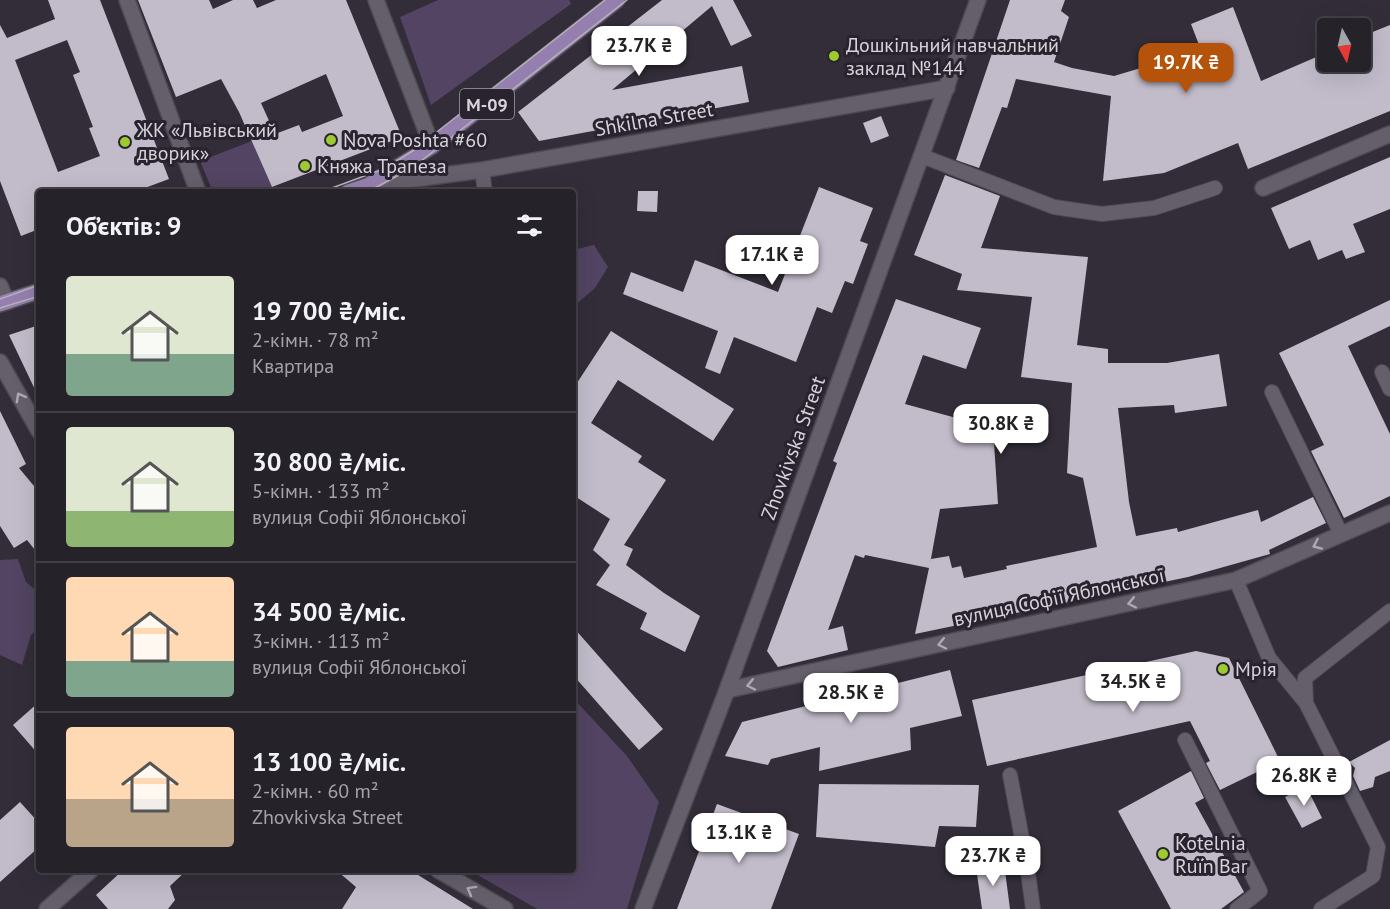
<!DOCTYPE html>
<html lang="uk">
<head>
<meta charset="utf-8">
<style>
  :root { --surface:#26222a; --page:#322f36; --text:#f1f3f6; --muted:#a4a4a8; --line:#423f47; --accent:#b45309 }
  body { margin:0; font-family:"PT Sans",sans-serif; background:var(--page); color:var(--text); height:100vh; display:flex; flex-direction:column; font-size:22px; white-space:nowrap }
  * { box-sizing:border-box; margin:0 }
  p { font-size:20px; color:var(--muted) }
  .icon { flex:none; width:33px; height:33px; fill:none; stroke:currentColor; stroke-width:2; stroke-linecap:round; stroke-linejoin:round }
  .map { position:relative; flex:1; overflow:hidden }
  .panel { position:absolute; left:36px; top:189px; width:540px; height:684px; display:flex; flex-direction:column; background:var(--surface); border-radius:6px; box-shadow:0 6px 24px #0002,0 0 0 2px var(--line) }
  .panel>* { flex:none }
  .needle { width:39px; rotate:172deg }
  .fabs { position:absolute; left:1317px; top:18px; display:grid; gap:12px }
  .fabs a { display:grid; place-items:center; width:54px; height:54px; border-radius:6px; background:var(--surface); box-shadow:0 6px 24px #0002,0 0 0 2px var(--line); font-size:30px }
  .price { position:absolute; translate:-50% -51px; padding:0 14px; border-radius:12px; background:#fff; color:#222; font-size:20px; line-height:39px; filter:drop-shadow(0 2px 3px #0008) }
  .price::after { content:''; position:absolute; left:50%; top:36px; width:18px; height:14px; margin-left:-9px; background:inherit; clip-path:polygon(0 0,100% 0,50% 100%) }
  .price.active { background:var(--accent); color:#fff }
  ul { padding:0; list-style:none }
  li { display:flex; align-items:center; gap:18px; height:150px; padding:0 30px }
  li+li { border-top:2px solid var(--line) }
  li span { display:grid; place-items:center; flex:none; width:168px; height:120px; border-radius:6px; color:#555 }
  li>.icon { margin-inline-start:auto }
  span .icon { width:72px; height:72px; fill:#fffc; stroke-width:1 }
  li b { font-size:26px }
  h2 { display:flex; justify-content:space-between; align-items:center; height:72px; padding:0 30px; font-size:26px }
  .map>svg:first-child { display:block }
</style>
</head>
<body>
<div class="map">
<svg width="1390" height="909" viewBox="0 0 1390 909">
  <rect width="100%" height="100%" fill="#322d38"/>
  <path fill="#524462" d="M 438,0 L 569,0 L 571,4 L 431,105 L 400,17 Z
    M 252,141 L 272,187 L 258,192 L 213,192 L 200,161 Z
    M 594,245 L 608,267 L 595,288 L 573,307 L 573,250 Z
    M 18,559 L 26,582 L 39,593 L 39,627 L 31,635 L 22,665 L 0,655 L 0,560 Z
    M 573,698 L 627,756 L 659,802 L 627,909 L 537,909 L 469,870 L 573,870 Z"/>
  <path fill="#c2bcca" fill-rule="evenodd" d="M 48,0 L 100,0 L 169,179 L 134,192 L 39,192 L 39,229 L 21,236 L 0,181 L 0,25 L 7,38 L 55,19 ZM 67,40 L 80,72 L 73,75 L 93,127 L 89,128 L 100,156 L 58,172 L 15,60 Z
    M 138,0 L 209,0 L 213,9 L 233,0 L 253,0 L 257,8 L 276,0 L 346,0 L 402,137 L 272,187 L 239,112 L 221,79 L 176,97 ZM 326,74 L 343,116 L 302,132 L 299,125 L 275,134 L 261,103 Z
    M 662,0 L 733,0 L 752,36 L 731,46 L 712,6 L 612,90 L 742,66 L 749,102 L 539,141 L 518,112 Z
    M 1010,0 L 1065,0 L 1061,11 L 1069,17 L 1054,62 L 1072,68 L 1114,76 L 1201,50 L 1191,24 L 1233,7 L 1261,81 L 1328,52 L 1328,62 L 1360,62 L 1360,37 L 1390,25 L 1390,111 L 1248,169 L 1238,143 L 1164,173 L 1103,181 L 1111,96 L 1016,79 L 1007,108 L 1002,107 L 979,168 L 956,160 Z
    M 881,116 L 889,136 L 871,143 L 863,123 Z
    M 1390,157 L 1390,209 L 1353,224 L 1365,252 L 1346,259 L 1342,250 L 1318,260 L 1310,240 L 1289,249 L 1271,208 Z
    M 945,175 L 1000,196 L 981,248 L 1088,257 L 1077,345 L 1108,349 L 1108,363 L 1167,363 L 1219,354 L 1227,406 L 1175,413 L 1174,405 L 1118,408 L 1129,502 L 1136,536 L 1177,528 L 1178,532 L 1258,510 L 1261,522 L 1313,497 L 1326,523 L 1269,550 L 1270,554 L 1188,577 L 915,634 L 929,568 L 865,555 L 864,558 L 855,555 L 828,630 L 843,626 L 848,650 L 778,667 L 767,651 L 837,463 L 833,461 L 896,299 L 981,328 L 966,369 L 923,355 L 905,404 L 993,428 L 998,504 L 940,509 L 930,564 L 931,559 L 949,556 L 952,568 L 961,566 L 964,578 L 1007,569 L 1006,566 L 1097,547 L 1083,478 L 1067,473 L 1072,383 L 1021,377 L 1032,297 L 957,290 L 962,274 L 914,255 Z
    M 819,187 L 873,208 L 860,241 L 868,244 L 853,284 L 845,281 L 832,313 L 817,307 L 796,362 L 734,337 L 720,374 L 705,368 L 718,331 L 623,294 L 631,272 L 683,292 L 695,260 L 778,292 Z
    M 638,191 L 658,191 L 657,212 L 637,211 Z
    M 1390,300 L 1390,326 L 1348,346 L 1390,434 L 1390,496 L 1344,518 L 1311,451 L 1324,445 L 1279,353 Z
    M 39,325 L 39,398 L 9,335 Z
    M 611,331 L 734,409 L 713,441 L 618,380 L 591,423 L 642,456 L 638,462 L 666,480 L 624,545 L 633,549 L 626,565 L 664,593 L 700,616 L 685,652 L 640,629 L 647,613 L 596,585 L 610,565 L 593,550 L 610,519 L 573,495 L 573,389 Z
    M 0,411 L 26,464 L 19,468 L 39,492 L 39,555 L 27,540 L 14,548 L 0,526 Z
    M 573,627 L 663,729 L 639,750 L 573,675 Z
    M 1196,651 L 1229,658 L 1280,761 L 1220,790 L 1206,763 L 1210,761 L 1190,721 L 987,766 L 972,700 Z
    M 950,670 L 962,716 L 910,728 L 911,750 L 819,771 L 820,747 L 771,759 L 768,765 L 725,756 L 742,722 Z
    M 39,702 L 39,755 L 13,725 Z
    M 1390,740 L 1390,771 L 1375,777 L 1373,787 L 1360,791 L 1353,776 L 1355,768 L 1349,762 Z
    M 1191,771 L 1204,798 L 1195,803 L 1244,892 L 1221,909 L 1171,909 L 1118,811 Z
    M 819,784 L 979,785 L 976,827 L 939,826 L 935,847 L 816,837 Z
    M 1306,786 L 1322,818 L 1302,828 L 1285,797 Z
    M 20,802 L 39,823 L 39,847 L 0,882 L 0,820 Z
    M 717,804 L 799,834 L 771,909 L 677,909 Z
    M 1004,863 L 1010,909 L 982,909 L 976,867 Z
    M 123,870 L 187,870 L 170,886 L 175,900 L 168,909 L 108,909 L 96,895 Z
    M 336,870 L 410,870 L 473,909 L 342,909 L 356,887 Z"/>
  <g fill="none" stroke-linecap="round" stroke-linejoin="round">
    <g stroke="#4e4a53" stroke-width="16">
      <path id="service" d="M 922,156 L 1054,207 L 1102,214 L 1154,208 L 1215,188
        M 482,170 L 485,192
        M 1382,372 L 1390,389
        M 1272,392 L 1341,534
        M 1236,580 L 1269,658 L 1306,703
        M 1185,740 L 1260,891 L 1237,909
        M 1010,775 L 1027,865 L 1033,909
        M 1321,909 L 1373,876 L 1378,847 L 1306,703 L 1305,678 L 1390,611"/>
    </g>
    <g stroke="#4e4a53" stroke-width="18">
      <path id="minor" d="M 127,0 L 198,192
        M 376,0 L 432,146
        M 370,185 L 482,170 L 947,88
        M 1263,188 L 1390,134
        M 0,286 L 7,302
        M 0,362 L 39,431
        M 727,690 L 1236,580 L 1390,513
        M 438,870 L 505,909
        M 47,909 L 91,870"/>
    </g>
    <g stroke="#4e4a53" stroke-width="18">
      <path id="tertiary" d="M 643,909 L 727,690 L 978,0"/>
    </g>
    <g stroke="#4e4a53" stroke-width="18">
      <path id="primary" d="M 348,192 L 369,185 L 432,146 L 617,0
        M 0,304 L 39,291"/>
    </g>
    <use href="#service" stroke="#655f6c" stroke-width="14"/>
    <use href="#minor" stroke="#655f6c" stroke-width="15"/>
    <use href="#tertiary" stroke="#655f6c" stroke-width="15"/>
    <use href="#primary" stroke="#957faf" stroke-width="15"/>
    <path stroke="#b4b1b8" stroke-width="1.5" d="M 321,192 L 386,168 L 414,150 L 605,0
      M 367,192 L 412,168 L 627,0
      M 0,299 L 39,285
      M 0,308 L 39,296"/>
  </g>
  <defs><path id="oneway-chevron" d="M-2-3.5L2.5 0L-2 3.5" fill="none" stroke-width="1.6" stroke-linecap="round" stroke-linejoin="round" transform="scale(1.5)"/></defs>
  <g stroke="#aeaab4">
    <use href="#oneway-chevron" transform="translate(20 397) rotate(-119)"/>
    <use href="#oneway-chevron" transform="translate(1317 545) rotate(156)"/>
    <use href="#oneway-chevron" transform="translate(1132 603) rotate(168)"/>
    <use href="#oneway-chevron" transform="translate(942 644) rotate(168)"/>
    <use href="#oneway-chevron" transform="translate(751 685) rotate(168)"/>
    <use href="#oneway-chevron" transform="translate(471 890) rotate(-151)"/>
  </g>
  <g fill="#9dca30" stroke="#28232e" stroke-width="2">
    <circle cx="834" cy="56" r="6"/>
    <circle cx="331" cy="140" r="6"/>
    <circle cx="125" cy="142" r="6"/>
    <circle cx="305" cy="166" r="6"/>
    <circle cx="1223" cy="669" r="6"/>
    <circle cx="1163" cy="854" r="6"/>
  </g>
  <g text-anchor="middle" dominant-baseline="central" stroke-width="6" stroke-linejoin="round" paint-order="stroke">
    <rect fill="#28232e" stroke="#a29ea6" stroke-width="1.5" x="460" y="89" width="54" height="30" rx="4.5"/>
    <g font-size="18" font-weight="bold" fill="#d6d3da">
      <text x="487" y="104">М-09</text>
    </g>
    <g font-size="20" fill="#d6d3da" stroke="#28232e" text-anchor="start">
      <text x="846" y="45">Дошкільний навчальний<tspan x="846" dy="23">заклад №144</tspan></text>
      <text x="137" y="130">ЖК «Львівський<tspan x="137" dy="23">дворик»</tspan></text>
      <text x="343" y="140">Nova Poshta #60</text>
      <text x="317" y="166">Княжа Трапеза</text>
      <text x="1235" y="669">Мрія</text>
      <text x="1175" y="843">Kotelnia<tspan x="1175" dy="23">Ruïn Bar</tspan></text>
    </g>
    <g font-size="20" fill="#d6d3da" stroke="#28232e">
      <text transform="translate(654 119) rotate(-10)">Shkilna Street</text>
      <text transform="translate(793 448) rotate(-70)">Zhovkivska Street</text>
      <text transform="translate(1059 597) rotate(-12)">вулиця Софії Яблонської</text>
    </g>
  </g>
</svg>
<div class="fabs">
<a><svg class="needle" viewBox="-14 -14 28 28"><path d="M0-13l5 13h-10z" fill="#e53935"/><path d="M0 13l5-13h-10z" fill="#a4a4a8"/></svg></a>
</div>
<b class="price" style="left:639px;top:77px">23.7K ₴</b>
<b class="price active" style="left:1186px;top:94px">19.7K ₴</b>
<b class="price" style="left:772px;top:286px">17.1K ₴</b>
<b class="price" style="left:1001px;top:455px">30.8K ₴</b>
<b class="price" style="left:1133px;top:713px">34.5K ₴</b>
<b class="price" style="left:851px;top:724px">28.5K ₴</b>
<b class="price" style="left:1304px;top:807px">26.8K ₴</b>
<b class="price" style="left:739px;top:864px">13.1K ₴</b>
<b class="price" style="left:993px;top:887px">23.7K ₴</b>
<section class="panel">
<h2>Об’єктів: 9<svg class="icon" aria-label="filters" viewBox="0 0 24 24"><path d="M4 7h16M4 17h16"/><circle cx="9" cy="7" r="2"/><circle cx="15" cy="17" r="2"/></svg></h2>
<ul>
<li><span style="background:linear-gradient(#dfe7d0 65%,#7fa58c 0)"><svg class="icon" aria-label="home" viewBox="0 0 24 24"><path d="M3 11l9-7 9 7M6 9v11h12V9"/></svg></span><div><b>19 700 ₴/міс.</b><p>2-кімн. · 78 m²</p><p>Квартира</p></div></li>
<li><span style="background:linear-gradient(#dfe7d0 70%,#8fb573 0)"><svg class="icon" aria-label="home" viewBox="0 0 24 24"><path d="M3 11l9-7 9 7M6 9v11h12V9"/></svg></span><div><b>30 800 ₴/міс.</b><p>5-кімн. · 133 m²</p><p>вулиця Софії Яблонської</p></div></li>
<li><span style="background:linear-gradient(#ffd9b3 70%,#7fa58c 0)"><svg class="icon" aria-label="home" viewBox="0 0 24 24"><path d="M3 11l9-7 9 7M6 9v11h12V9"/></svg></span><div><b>34 500 ₴/міс.</b><p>3-кімн. · 113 m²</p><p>вулиця Софії Яблонської</p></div></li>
<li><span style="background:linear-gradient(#ffd9b3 60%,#b9a48a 0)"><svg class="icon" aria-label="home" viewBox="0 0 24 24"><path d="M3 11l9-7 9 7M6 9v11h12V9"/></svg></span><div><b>13 100 ₴/міс.</b><p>2-кімн. · 60 m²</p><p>Zhovkivska Street</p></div></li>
</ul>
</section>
</div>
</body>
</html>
